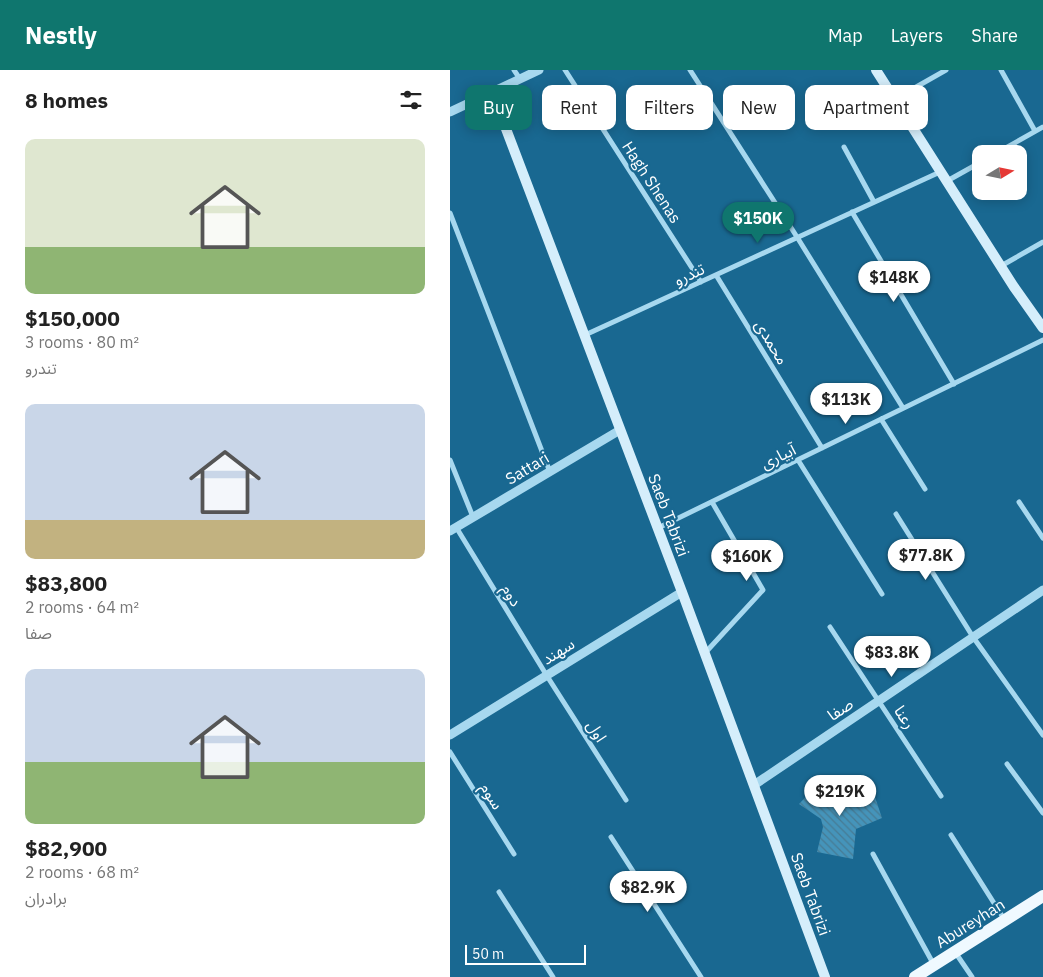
<!DOCTYPE html>
<html lang="en">
<head>
<meta charset="utf-8">
<style>
  :root { --surface:#fff; --page:#f6f6f6; --text:#222; --muted:#767676; --accent:#0f766e }
  body { margin:0; font-family:"IBM Plex Sans","Noto Sans Arabic",sans-serif; background:var(--page); color:var(--text); height:100vh; display:flex; flex-direction:column; font-size:19px; white-space:nowrap }
  * { box-sizing:border-box; margin:0 }
  p { font-size:16px; color:var(--muted) }
  .icon { flex:none; width:28px; height:28px; fill:none; stroke:currentColor; stroke-width:2; stroke-linecap:round; stroke-linejoin:round }
  .map { position:relative; flex:1; overflow:hidden }
  .sheet { display:flex; flex-direction:column; background:var(--surface); width:450px }
  .sheet>* { flex:none }
  .banner { position:absolute; left:15px; top:15px; width:475px; height:45px; display:flex; gap:10px }
  .needle { width:32px; rotate:80deg }
  .tools { position:absolute; left:522px; top:75px; display:grid; gap:10px }
  .tools a { display:grid; place-items:center; width:55px; height:55px; border-radius:10px; background:var(--surface); box-shadow:0 2px 12px #0003; font-size:25px }
  .scale { position:absolute; left:15px; bottom:12px; width:121px; box-sizing:border-box; padding-left:5px; border:2px solid #fff; border-top:0; font-size:14px; line-height:18px; white-space:nowrap; color:#fff; -webkit-text-stroke:4px #196891; paint-order:stroke }
  .price { position:absolute; translate:-50% -42px; padding:0 11px; border-radius:18px; background:#fff; color:#222; font-size:16px; line-height:32px; filter:drop-shadow(0 1px 2px #0008) }
  .price::after { content:''; position:absolute; left:50%; top:30px; width:15px; height:11px; margin-left:-8px; background:inherit; clip-path:polygon(0 0,100% 0,50% 100%) }
  .price.on { background:var(--accent); color:#fff }
  ul { padding:0; list-style:none }
  li { display:grid; align-content:center; gap:10px; height:265px; padding:0 25px }
  li span { display:grid; place-items:center; height:155px; border-radius:10px; color:#555 }
  li>.icon { margin-inline-start:auto }
  span .icon { width:90px; height:90px; fill:#fffc; stroke-width:1 }
  li b { font-size:21px }
  h2 { display:flex; justify-content:space-between; align-items:center; height:60px; padding:0 25px; font-size:21px }
  .chip { padding:0 18px; border-radius:10px; background:var(--surface); box-shadow:0 2px 12px #0003; font-size:18px; line-height:45px }
  .chip.on { background:var(--accent); color:#fff }
  header { display:flex; align-items:center; gap:30px; box-sizing:border-box; height:70px; padding:0 25px; background:var(--accent); color:#fff }
  header strong { font-size:24px }
  nav { display:flex; gap:28px; margin-inline-start:auto; font-size:18px }
  main { display:flex; flex:1; min-height:0 }
  .map>svg:first-child { display:block }
</style>
</head>
<body>
<header>
<strong>Nestly</strong>
<nav><a>Map</a><a>Layers</a><a>Share</a></nav>
</header>
<main>
<section class="sheet">
<h2>8 homes<svg class="icon" aria-label="filters" viewBox="0 0 24 24"><path d="M4 7h16M4 17h16"/><circle cx="9" cy="7" r="2"/><circle cx="15" cy="17" r="2"/></svg></h2>
<ul>
<li><span style="background:linear-gradient(#dfe7d0 70%,#8fb573 0)"><svg class="icon" aria-label="home" viewBox="0 0 24 24"><path d="M3 11l9-7 9 7M6 9v11h12V9"/></svg></span><div><b>$150,000</b><p>3 rooms · 80 m²</p><p>تندرو</p></div></li>
<li><span style="background:linear-gradient(#c9d6e8 75%,#c2b280 0)"><svg class="icon" aria-label="home" viewBox="0 0 24 24"><path d="M3 11l9-7 9 7M6 9v11h12V9"/></svg></span><div><b>$83,800</b><p>2 rooms · 64 m²</p><p>صفا</p></div></li>
<li><span style="background:linear-gradient(#c9d6e8 60%,#8fb573 0)"><svg class="icon" aria-label="home" viewBox="0 0 24 24"><path d="M3 11l9-7 9 7M6 9v11h12V9"/></svg></span><div><b>$82,900</b><p>2 rooms · 68 m²</p><p>برادران</p></div></li>
</ul>
</section>
<div class="map">
<svg width="593" height="907" viewBox="0 0 593 907">
  <defs>
    <pattern id="building-back-hatch" width="6" height="6" patternUnits="userSpaceOnUse" patternTransform="scale(1.25)"><rect width="6" height="6" fill="#4594ba"/><path d="M-1 5l2 2M0 0l6 6M5-1l2 2" fill="none" stroke="#477b94"/></pattern>
  </defs>
  <rect width="100%" height="100%" fill="#196891"/>
  <path fill="url(#building-back-hatch)" d="M 374,708 L 396,729 L 423,721 L 432,748 L 406,759 L 403,789 L 367,782 L 373,757 L 371,749 L 349,734 Z"/>
  <g fill="none" stroke-linecap="round" stroke-linejoin="round">
    <path stroke="#a7d8ef" stroke-width="5" d="M 64,0 L 70,9
      M 115,0 L 251,212
      M 240,0 L 347,167 L 453,338
      M 551,0 L 585,61
      M 445,29 L 496,0
      M 394,77 L 424,132
      M 545,84 L 593,57
      M 497,111 L 531,92
      M 402,142 L 504,314
      M 0,143 L 100,402
      M 551,196 L 593,172
      M 266,205 L 372,378
      M 135,265 L 490,102
      M 431,349 L 475,419
      M 0,390 L 23,447
      M 348,390 L 432,524
      M 569,432 L 593,468
      M 446,444 L 523,567 L 593,665
      M 6,457 L 97,606 L 176,730
      M 208,458 L 593,270
      M 380,557 L 491,726
      M 255,583 L 313,520 L 262,432
      M 0,682 L 64,784
      M 557,694 L 593,743
      M 501,765 L 554,849
      M 161,767 L 251,907
      M 423,784 L 484,895
      M 49,822 L 103,907
      M 505,882 L 522,907"/>
    <path stroke="#a7d8ef" stroke-width="9" d="M 0,42 L 89,0
      M 0,461 L 170,360
      M 0,665 L 232,522
      M 304,715 L 593,520"/>
    <path stroke="#d5eefb" stroke-width="10" d="M 426,0 L 564,217 L 593,258
      M 42,22 L 232,522 L 375,907"/>
    <path stroke="#eff9ff" stroke-width="12" d="M 465,907 L 593,826"/>
  </g>
  <g text-anchor="middle" dominant-baseline="central" stroke-width="4.5" stroke-linejoin="round" paint-order="stroke">
    <g font-size="16" fill="#fff" stroke="#196891">
      <text transform="translate(202 112) rotate(57)">Hagh Shenas</text>
      <text transform="translate(239 204) rotate(-25)">تندرو</text>
      <text transform="translate(322 272) rotate(59)">محمدی</text>
      <text transform="translate(328 386) rotate(-26)">آبیاری</text>
      <text transform="translate(77 398) rotate(-31)">Sattari</text>
      <text transform="translate(219 445) rotate(69)">Saeb Tabrizi</text>
      <text transform="translate(62 525) rotate(59)">دوم</text>
      <text transform="translate(108 581) rotate(-32)">سهند</text>
      <text transform="translate(390 639) rotate(-34)">صفا</text>
      <text transform="translate(455 647) rotate(57)">رعنا</text>
      <text transform="translate(147 661) rotate(58)">اول</text>
      <text transform="translate(42 726) rotate(58)">سوم</text>
      <text transform="translate(361 824) rotate(70)">Saeb Tabrizi</text>
      <text transform="translate(520 853) rotate(-32)">Abureyhan</text>
    </g>
  </g>
</svg>
<div class="tools">
<a><svg class="needle" viewBox="-14 -14 28 28"><path d="M0-13l5 13h-10z" fill="#e53935"/><path d="M0 13l5-13h-10z" fill="#767676"/></svg></a>
</div>
<div class="scale">50 m</div>
<b class="price on" style="left:308px;top:174px">$150K</b>
<b class="price" style="left:444px;top:233px">$148K</b>
<b class="price" style="left:396px;top:355px">$113K</b>
<b class="price" style="left:476px;top:511px">$77.8K</b>
<b class="price" style="left:297px;top:512px">$160K</b>
<b class="price" style="left:442px;top:608px">$83.8K</b>
<b class="price" style="left:390px;top:747px">$219K</b>
<b class="price" style="left:198px;top:843px">$82.9K</b>
<div class="banner">
<a class="chip on">Buy</a>
<a class="chip">Rent</a>
<a class="chip">Filters</a>
<a class="chip">New</a>
<a class="chip">Apartment</a>
</div>
</div>
</main>
</body>
</html>
